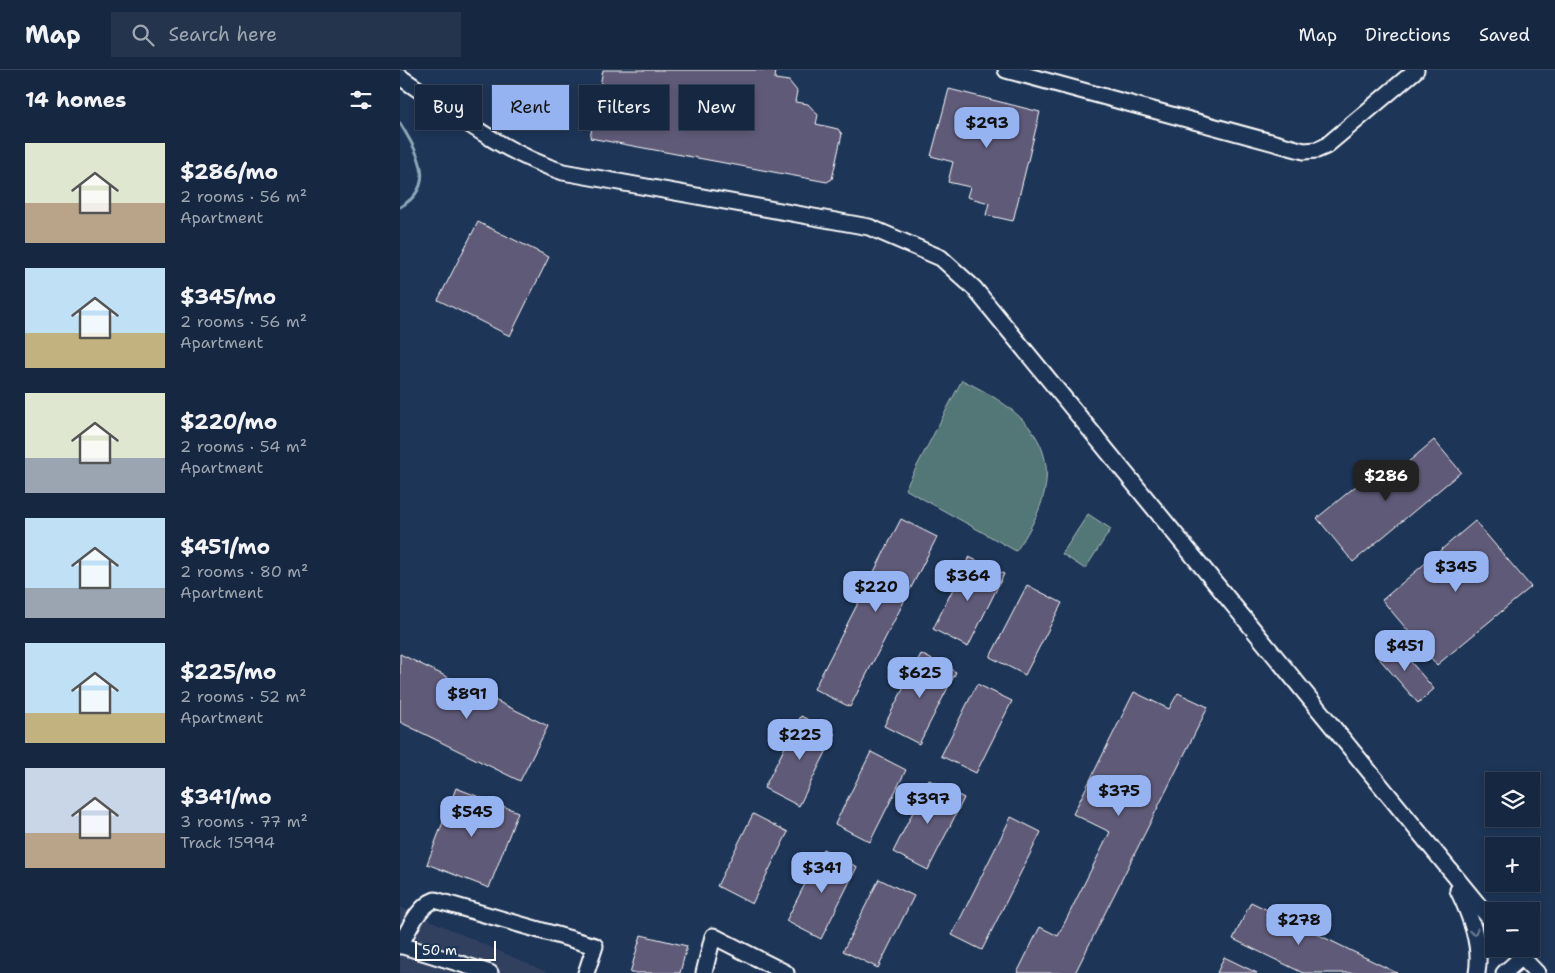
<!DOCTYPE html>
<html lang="en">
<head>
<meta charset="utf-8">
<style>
  :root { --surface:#162841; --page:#23344c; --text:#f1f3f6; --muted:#9ea6b1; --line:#35445a; --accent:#95b2f1 }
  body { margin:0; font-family:"Shantell Sans",sans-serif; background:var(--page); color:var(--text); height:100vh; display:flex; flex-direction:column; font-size:19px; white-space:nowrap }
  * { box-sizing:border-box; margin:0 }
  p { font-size:16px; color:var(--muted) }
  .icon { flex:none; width:28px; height:28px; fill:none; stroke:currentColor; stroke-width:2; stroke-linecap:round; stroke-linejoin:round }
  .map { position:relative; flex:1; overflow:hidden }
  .drawer { display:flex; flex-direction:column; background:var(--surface); width:400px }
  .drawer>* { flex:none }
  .top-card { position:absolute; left:15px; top:15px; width:475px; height:45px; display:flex; gap:10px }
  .buttons { position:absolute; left:1085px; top:702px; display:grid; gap:10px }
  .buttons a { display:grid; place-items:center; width:55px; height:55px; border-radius:0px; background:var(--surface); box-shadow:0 2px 8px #0003,0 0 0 1px var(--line); font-size:25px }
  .scale { position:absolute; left:15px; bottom:12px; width:81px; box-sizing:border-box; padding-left:5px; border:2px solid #fff; border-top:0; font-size:14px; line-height:18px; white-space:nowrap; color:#fff; -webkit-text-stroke:4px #1d3557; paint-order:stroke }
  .price { position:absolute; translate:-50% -42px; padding:0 11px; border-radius:10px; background:var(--accent); color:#111; font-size:16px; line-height:32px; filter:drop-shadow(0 1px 2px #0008) }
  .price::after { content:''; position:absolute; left:50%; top:30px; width:15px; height:11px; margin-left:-8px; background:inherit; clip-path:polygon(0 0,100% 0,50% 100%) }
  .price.active { background:#222; color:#fff }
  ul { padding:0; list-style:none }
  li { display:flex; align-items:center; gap:15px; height:125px; padding:0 25px }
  li span { display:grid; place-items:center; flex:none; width:140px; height:100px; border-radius:0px; color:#555 }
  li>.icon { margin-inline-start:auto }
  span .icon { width:60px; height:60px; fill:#fffc; stroke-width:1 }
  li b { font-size:21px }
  h2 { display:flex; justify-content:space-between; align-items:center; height:60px; padding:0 25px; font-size:21px }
  .tag { padding:0 18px; border-radius:0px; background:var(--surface); box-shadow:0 2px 8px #0003,0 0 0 1px var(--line); font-size:18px; line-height:45px }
  .tag.active { background:var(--accent); color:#111 }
  header { display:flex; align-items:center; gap:30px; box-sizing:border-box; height:70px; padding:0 25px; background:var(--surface); border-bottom:1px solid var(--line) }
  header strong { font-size:24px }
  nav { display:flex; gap:28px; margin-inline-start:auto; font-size:18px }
  .search { width:350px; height:45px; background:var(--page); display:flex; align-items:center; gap:12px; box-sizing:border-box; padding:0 18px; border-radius:0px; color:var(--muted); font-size:19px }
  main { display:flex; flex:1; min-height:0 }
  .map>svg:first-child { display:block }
</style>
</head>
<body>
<header>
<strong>Map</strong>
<div class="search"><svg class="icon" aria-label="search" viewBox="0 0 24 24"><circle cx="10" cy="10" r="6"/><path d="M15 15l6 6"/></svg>Search here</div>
<nav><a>Map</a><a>Directions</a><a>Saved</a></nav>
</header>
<main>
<section class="drawer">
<h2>14 homes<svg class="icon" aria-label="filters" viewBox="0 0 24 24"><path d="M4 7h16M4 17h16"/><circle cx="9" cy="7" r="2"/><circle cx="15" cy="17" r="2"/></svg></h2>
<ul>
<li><span style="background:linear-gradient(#dfe7d0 60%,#b9a48a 0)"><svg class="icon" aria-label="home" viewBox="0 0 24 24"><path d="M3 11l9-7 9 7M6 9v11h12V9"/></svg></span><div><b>$286/mo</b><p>2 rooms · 56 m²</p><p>Apartment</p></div></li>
<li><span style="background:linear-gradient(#bfe0f5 65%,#c2b280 0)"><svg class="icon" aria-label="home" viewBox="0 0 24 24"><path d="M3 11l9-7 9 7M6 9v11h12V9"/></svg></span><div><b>$345/mo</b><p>2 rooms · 56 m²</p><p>Apartment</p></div></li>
<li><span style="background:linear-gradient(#dfe7d0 65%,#9aa5b1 0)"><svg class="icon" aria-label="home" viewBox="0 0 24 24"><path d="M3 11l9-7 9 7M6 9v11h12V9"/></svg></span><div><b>$220/mo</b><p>2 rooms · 54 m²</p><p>Apartment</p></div></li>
<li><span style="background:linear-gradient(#bfe0f5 70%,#9aa5b1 0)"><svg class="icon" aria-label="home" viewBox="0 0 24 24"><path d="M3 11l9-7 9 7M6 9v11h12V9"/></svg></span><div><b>$451/mo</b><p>2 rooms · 80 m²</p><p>Apartment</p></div></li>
<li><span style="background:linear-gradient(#bfe0f5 70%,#c2b280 0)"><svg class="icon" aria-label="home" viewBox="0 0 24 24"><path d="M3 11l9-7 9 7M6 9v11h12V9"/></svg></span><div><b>$225/mo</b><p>2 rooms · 52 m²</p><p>Apartment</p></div></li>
<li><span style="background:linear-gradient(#c9d6e8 65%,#b9a48a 0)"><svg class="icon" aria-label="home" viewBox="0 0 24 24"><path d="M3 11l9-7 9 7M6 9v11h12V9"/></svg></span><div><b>$341/mo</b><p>3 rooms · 77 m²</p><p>Track 15994</p></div></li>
</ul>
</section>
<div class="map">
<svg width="1155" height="903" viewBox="0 0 1155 903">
  <rect width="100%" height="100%" fill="#1d3557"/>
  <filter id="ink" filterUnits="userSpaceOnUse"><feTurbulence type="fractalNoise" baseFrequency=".02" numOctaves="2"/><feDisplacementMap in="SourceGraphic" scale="10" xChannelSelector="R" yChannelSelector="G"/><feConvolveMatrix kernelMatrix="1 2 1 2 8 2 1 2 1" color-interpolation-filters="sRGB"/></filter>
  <g filter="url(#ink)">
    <path fill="#304061" d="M 0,837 L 149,903 L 0,903 Z"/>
    <path fill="#537676" stroke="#a9baba" d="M 562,310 C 647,350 673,399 616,481 L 505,419 Z
      M 688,444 L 711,459 L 685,499 L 662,484 Z"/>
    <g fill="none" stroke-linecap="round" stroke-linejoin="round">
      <path stroke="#8da7b6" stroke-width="3" d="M 0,53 C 17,82 39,115 0,137"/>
    </g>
    <path fill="#5e5a78" stroke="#fff" d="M 203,0 L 376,0 L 375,9 L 389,11 L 397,21 L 395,32 L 408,34 L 418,45 L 416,54 L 438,59 L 442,64 L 432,109 L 427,112 L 190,68 Z
      M 549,19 L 640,42 L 613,151 L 586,145 L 589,133 L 567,127 L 570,117 L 548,112 L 553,92 L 531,86 Z
      M 78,152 L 149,187 L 110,266 L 38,230 Z
      M 1034,370 L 1061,402 L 953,492 L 917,448 L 973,402 L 990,423 L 1007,408 L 1000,399 Z
      M 501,449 L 537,467 L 450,637 L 414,619 Z
      M 1075,451 L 1131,517 L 1037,595 L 982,530 Z
      M 569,487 L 604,504 L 568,577 L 533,559 Z
      M 627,515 L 662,533 L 625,605 L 590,587 Z
      M 993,571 L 1034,619 L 1018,633 L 976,585 Z
      M 0,584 L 148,656 L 120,711 L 0,652 Z
      M 521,584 L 556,602 L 519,674 L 484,656 Z
      M 577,614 L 612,631 L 576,703 L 541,686 Z
      M 734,622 L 769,639 L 778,623 L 808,637 L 675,903 L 617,903 L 640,857 L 658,866 L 710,762 L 673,744 Z
      M 401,646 L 435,664 L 399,736 L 364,718 Z
      M 471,682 L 506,700 L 470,772 L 435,754 Z
      M 529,710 L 564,728 L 528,800 L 493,782 Z
      M 56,718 L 118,742 L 89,818 L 27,794 Z
      M 353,744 L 388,762 L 352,834 L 317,816 Z
      M 611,747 L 641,762 L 582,880 L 552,865 Z
      M 423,779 L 457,797 L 421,869 L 386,851 Z
      M 479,809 L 514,826 L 478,898 L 443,881 Z
      M 851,832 L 997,903 L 903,903 L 833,869 Z
      M 241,865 L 287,876 L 280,903 L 230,903 Z
      M 824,887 L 857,903 L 817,903 Z"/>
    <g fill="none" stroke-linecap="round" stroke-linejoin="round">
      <g stroke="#fff" stroke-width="19">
        <path id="minor" d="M 606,0 L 904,81 L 917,80 L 926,76 L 1016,0
          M 0,7 C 52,42 103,83 163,102 L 469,157 L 541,188 L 574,218 L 1094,854
          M 1058,820 C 1070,845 1082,875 1077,903
          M 0,875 L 90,903
          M 0,876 C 8,861 18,836 35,830 L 195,876 L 186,903
          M 1114,879 L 1137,903
          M 304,903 L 313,866 L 386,903
          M 1104,903 L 1121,888"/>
      </g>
      <use href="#minor" stroke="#1d3557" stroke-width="15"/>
    </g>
    <defs><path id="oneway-chevron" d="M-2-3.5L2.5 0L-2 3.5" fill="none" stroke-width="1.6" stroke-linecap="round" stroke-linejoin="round" transform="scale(1.25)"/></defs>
    <use stroke="#6c7c92" href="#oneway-chevron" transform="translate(1074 862) rotate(75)"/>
  </g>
</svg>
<div class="buttons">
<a><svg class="icon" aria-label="layers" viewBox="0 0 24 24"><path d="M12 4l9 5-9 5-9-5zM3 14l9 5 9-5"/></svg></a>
<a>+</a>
<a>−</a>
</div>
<div class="scale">50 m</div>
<b class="price" style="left:587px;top:79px">$293</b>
<b class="price active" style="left:986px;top:432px">$286</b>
<b class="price" style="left:1056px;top:523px">$345</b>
<b class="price" style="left:568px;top:532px">$364</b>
<b class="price" style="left:476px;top:543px">$220</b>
<b class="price" style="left:1005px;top:602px">$451</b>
<b class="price" style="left:520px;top:629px">$625</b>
<b class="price" style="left:67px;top:650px">$891</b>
<b class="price" style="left:400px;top:691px">$225</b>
<b class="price" style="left:719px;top:747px">$375</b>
<b class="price" style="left:528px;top:755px">$397</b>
<b class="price" style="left:72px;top:768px">$545</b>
<b class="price" style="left:422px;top:824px">$341</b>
<b class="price" style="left:899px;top:876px">$278</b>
<div class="top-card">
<a class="tag">Buy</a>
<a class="tag active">Rent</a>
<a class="tag">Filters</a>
<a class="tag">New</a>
</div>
</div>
</main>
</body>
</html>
